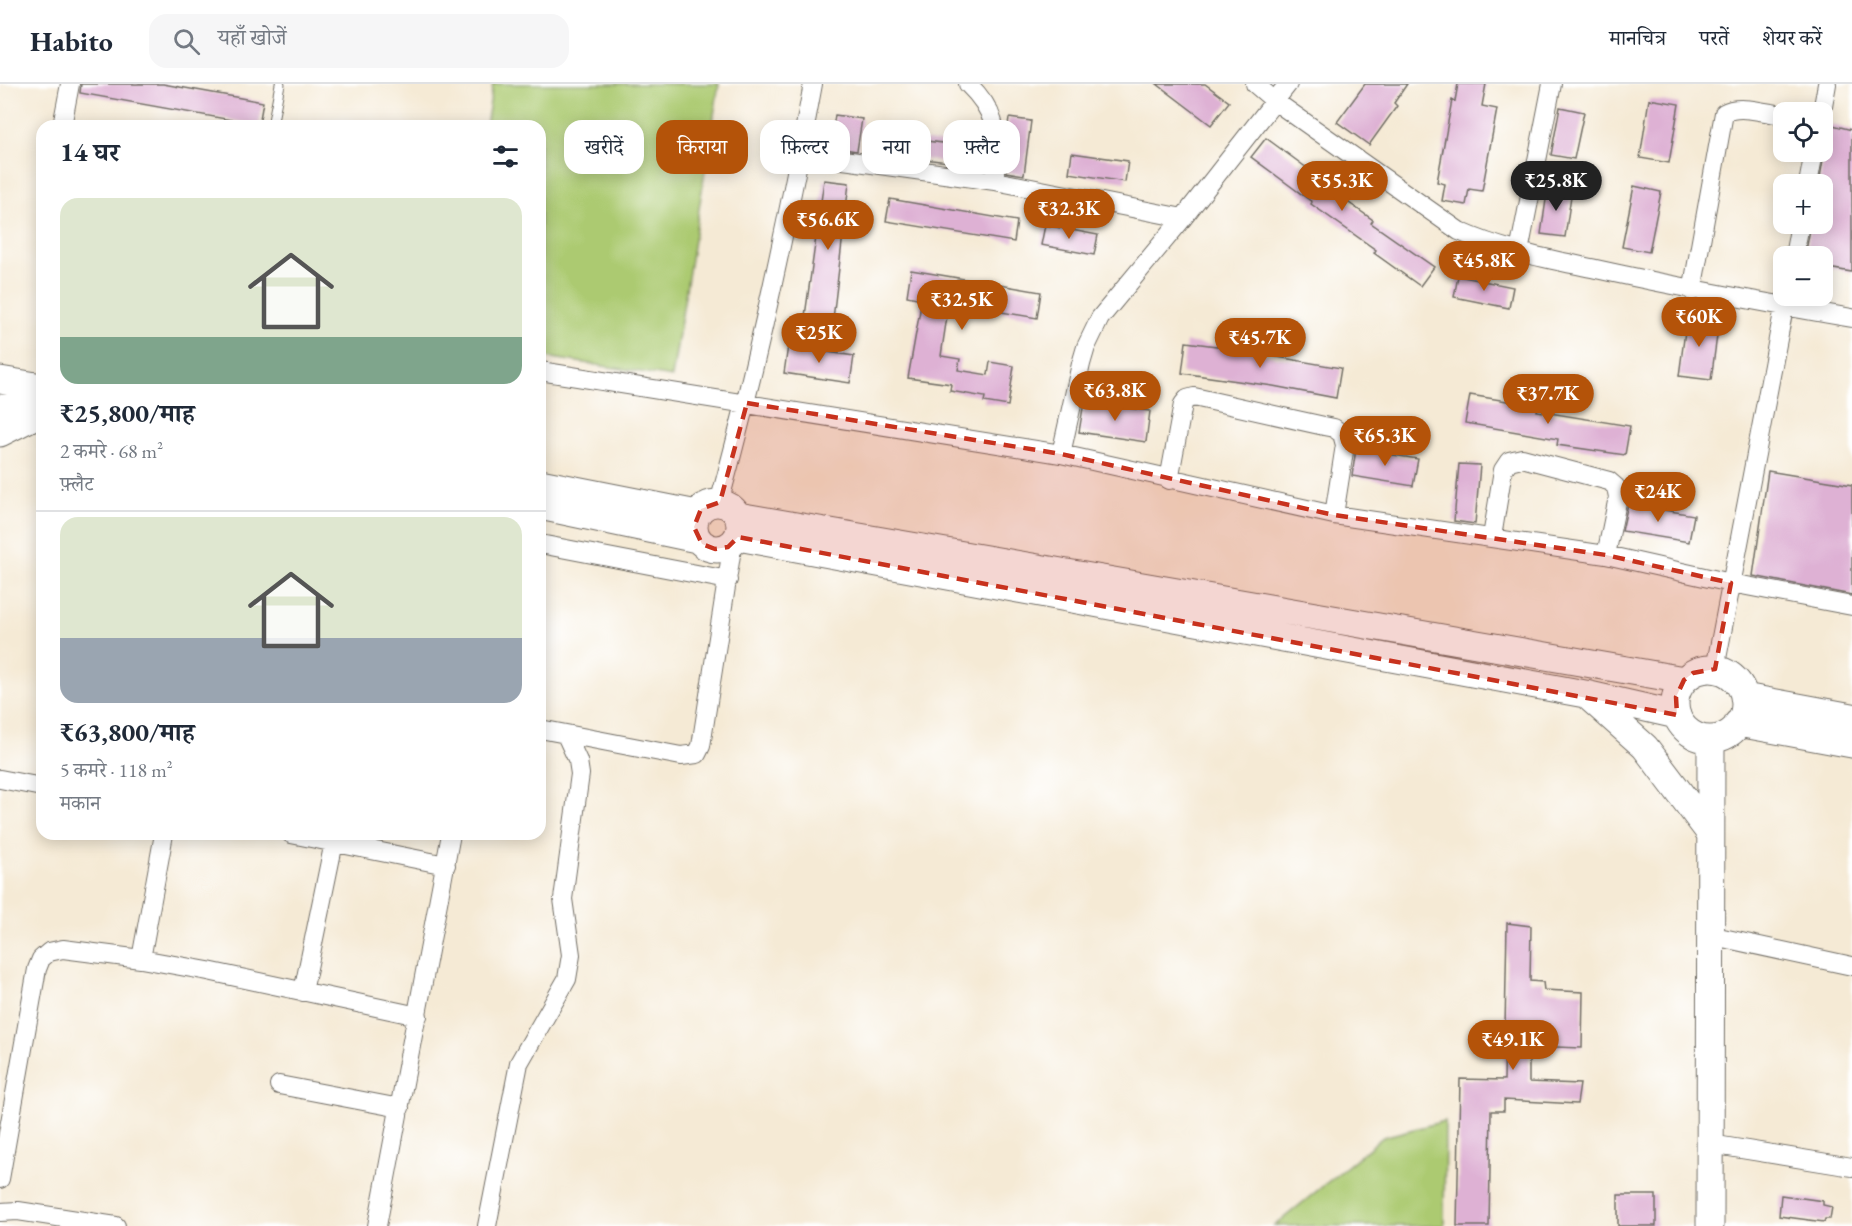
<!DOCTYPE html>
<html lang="hi">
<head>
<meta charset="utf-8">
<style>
  :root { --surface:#fff; --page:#f6f6f7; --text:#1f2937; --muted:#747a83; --line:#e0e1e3; --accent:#b45309 }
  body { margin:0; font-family:"EB Garamond","Noto Serif Devanagari",serif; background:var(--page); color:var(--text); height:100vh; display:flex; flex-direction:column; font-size:22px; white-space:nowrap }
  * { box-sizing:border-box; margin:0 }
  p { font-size:20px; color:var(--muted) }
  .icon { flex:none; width:33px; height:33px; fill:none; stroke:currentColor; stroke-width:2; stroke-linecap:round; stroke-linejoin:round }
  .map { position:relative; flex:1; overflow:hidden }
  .sheet { position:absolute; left:36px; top:36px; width:510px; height:720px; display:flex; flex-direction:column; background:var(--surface); border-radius:18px; box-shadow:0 3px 15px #0003 }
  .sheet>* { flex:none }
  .top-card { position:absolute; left:564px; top:36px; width:570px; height:54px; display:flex; gap:12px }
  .buttons { position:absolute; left:1773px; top:18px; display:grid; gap:12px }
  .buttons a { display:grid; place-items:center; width:60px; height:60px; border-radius:12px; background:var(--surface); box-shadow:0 3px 15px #0003; font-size:30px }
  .price { position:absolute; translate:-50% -51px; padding:0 14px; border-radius:21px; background:var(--accent); color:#fff; font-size:20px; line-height:39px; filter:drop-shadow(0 2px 3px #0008) }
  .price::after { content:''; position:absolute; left:50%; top:36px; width:18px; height:14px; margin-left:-9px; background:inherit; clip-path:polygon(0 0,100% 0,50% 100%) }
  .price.active { background:#222; color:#fff }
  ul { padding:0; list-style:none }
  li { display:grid; align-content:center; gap:12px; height:318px; padding:0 24px }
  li+li { border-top:2px solid var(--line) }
  li span { display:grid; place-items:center; height:186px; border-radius:18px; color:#555 }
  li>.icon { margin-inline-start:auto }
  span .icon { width:108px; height:108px; fill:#fffc; stroke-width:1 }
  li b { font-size:26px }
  h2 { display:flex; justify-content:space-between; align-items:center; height:72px; padding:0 24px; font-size:26px }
  .tag { padding:0 21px; border-radius:18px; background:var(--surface); box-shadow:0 3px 15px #0003; font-size:21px; line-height:54px }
  .tag.active { background:var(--accent); color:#fff }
  header { display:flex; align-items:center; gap:36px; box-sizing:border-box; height:84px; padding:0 30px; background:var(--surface); border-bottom:2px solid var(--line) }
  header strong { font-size:28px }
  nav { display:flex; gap:33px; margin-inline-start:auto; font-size:21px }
  .search { width:420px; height:54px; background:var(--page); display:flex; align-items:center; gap:15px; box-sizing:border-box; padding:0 21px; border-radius:18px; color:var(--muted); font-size:22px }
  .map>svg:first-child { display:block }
</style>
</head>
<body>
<header>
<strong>Habito</strong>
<div class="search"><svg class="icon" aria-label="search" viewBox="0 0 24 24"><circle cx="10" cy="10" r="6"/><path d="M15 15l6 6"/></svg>यहाँ खोजें</div>
<nav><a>मानचित्र</a><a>परतें</a><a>शेयर करें</a></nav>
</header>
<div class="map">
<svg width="1852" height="1142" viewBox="0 0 1852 1142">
  <rect width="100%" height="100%" fill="#fff"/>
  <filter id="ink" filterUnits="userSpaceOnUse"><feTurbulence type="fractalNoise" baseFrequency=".0167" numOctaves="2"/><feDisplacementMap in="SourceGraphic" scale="12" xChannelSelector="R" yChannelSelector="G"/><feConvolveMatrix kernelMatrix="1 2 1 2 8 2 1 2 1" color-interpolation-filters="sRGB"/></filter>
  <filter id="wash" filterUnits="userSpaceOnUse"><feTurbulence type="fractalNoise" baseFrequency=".008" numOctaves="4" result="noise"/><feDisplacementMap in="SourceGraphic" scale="24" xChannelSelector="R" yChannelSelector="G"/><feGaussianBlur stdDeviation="1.35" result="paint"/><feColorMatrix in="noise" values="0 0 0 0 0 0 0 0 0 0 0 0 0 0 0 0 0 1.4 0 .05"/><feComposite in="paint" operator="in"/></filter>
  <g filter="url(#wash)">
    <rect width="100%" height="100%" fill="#f5ead5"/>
    <path fill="#acca71" stroke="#6c7a4e" stroke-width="1.5" d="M 493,0 L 719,0 L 672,293 L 540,272 L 540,42 L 486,42 Z
      M 1445,1037 L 1444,1142 L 1274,1142 L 1383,1053 Z"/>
    <g id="blocks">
      <path fill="#deb1d4" d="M 81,0 L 163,0 L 263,18 L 259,41 L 80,9 Z
        M 1157,0 L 1205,0 L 1229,18 L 1211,41 Z
        M 1365,0 L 1407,0 L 1394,19 L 1397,22 L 1369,61 L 1337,38 Z
        M 1458,0 L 1486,0 L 1482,22 L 1497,25 L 1482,107 L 1469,105 L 1466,121 L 1442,117 L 1445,100 L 1437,98 L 1452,16 L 1455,17 Z
        M 1649,15 L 1679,20 L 1669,79 L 1640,74 Z
        M 1560,23 L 1584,28 L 1574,75 L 1551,71 Z
        M 835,31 L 862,35 L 857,67 L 830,63 Z
        M 1009,34 L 1031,37 L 1024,91 L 1006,88 L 1006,53 Z
        M 1829,40 L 1852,46 L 1852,188 L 1822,183 L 1822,172 L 1805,172 L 1811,140 L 1822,140 L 1822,100 L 1819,100 Z
        M 893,53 L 951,60 L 948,78 L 891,71 Z
        M 1266,54 L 1311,87 L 1308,90 L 1373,136 L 1371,139 L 1434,183 L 1420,202 L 1374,169 L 1376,166 L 1311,120 L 1312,118 L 1251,73 Z
        M 1072,69 L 1128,77 L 1125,98 L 1069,89 Z
        M 824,96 L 849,99 L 833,235 L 805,232 Z
        M 1548,102 L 1572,105 L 1565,153 L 1541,150 Z
        M 1634,102 L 1661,108 L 1649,168 L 1622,163 Z
        M 890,115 L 1017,137 L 1014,158 L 886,137 Z
        M 1045,141 L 1098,151 L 1094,171 L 1041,161 Z
        M 911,186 L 1041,208 L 1037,234 L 949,219 L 941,272 L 960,275 L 958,286 L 988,291 L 990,278 L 1014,282 L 1008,322 L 984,318 L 985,313 L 950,307 L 951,300 L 908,294 L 922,215 L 907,212 Z
        M 1458,192 L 1513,203 L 1509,224 L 1454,213 Z
        M 1687,232 L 1719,237 L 1711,296 L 1679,292 Z
        M 1186,258 L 1254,267 L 1254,269 L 1341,284 L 1336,314 L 1273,302 L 1182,289 Z
        M 788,262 L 854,272 L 850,299 L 784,289 Z
        M 1470,311 L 1538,322 L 1537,327 L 1630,342 L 1625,371 L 1557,361 L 1558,355 L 1465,339 Z
        M 1084,318 L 1150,327 L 1146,358 L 1079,348 Z
        M 1356,365 L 1418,375 L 1413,402 L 1352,392 Z
        M 1459,380 L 1480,381 L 1475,440 L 1454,437 Z
        M 1768,387 L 1852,401 L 1852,511 L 1753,492 Z
        M 1628,420 L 1694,431 L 1689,458 L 1622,447 Z
        M 1507,839 L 1531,842 L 1530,897 L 1543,898 L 1544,906 L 1583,908 L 1582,964 L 1529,962 L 1529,998 L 1580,1000 L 1577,1020 L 1504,1016 L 1504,1027 L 1491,1027 L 1489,1142 L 1457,1142 L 1460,995 L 1504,996 Z
        M 1618,1111 L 1656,1111 L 1656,1142 L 1618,1142 Z
        M 1781,1111 L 1823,1117 L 1823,1121 L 1832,1123 L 1830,1135 L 1825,1135 L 1824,1138 L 1779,1132 Z"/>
    </g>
  </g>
  <g filter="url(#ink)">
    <use href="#blocks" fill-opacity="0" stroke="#726e66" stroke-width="1.5"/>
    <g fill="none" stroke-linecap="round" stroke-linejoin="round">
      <g stroke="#726e66" stroke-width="11">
        <path id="lane" d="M 272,42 L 280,0"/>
      </g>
      <g stroke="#726e66" stroke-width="20">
        <path id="street" d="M 968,0 C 1002,33 995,53 995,97
          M 1255,0 L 1276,18 L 1459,147 C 1503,167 1549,175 1596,185 C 1681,204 1766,219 1852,234
          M 1822,28 L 1827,0
          M 62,42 L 70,0
          M 800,70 L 995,97 L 1183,134
          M 1808,100 L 1814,68
          M 1519,168 L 1552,0
          M 1794,172 L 1800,140
          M 1692,207 L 1724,29 C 1739,20 1766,29 1784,31
          M 540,287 L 1061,370 L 1334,431 L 1606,471 L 1731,499 L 1852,522
          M 1061,370 L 1081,280 L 1086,263 L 1100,234 L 1183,134 L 1288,0
          M 1169,396 L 1183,320 L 1187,315 L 1194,313 L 1324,342 L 1334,344 L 1342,350 L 1345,361 L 1334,431
          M 719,419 C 757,281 787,141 813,0
          M 1492,453 L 1503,386 L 1509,377 L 1522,374 L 1609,397 L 1616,403 L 1618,413 L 1606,471
          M 540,460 L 728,496
          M 1715,585 L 1786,213
          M 540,645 L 681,672 L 697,670 L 701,662 L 733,458
          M 0,695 L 42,703
          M 291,750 L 446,781
          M 1709,851 L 1852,882
          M 141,875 L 164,750
          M 303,908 L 334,758
          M 279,1001 L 400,1024
          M 1710,1060 L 1852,1083
          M 0,1095 L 37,885 L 41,875 L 49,868 L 63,865 L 141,875 L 208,887 L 418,932
          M 0,1128 L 18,1127 L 116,1142
          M 377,1142 L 451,750
          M 487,1142 L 519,979 L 567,895 L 571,871 L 563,815 L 580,690 L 578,677 L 566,651"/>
      </g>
      <g stroke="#726e66" stroke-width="29">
        <path id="secondary" d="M 0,296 L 42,303
          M 0,324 L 42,326
          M 0,349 L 42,328
          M 540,399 L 697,430
          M694 442a23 23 0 1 1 46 0a23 23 0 1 1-46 0Z
          M 540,422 L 697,455
          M 738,432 L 1684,596
          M 738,453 L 1585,610 L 1677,631
          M1675 620a35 35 0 1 1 70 0a35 35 0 1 1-70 0Z
          M 1744,613 L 1852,633
          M 1590,614 L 1645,663 L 1710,749
          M 1738,639 L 1852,660
          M 1710,1142 L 1711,655"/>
      </g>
      <use href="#lane" stroke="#fff" stroke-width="9"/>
      <use href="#street" stroke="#fff" stroke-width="18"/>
      <use href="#secondary" stroke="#fff" stroke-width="27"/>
    </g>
  </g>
  <path fill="#c8321e" fill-opacity="0.2" stroke="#c8321e" stroke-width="4.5" stroke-dasharray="12 8" stroke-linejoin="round" d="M 747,319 L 1061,370 L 1334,431 L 1606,471 L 1731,499 L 1715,585 L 1693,589 L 1684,596 L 1676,613 L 1677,631 L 738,453 L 728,463 L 715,465 L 702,460 L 694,443 L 701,425 L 720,418 Z"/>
</svg>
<div class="buttons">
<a><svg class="icon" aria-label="locate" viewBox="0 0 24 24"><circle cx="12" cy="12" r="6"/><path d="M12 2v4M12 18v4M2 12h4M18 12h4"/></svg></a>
<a>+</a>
<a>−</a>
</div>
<b class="price" style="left:1342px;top:128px">₹55.3K</b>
<b class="price active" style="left:1556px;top:128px">₹25.8K</b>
<b class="price" style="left:1069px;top:156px">₹32.3K</b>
<b class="price" style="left:828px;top:167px">₹56.6K</b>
<b class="price" style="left:1484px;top:208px">₹45.8K</b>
<b class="price" style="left:962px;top:247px">₹32.5K</b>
<b class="price" style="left:1699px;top:264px">₹60K</b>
<b class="price" style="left:819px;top:280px">₹25K</b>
<b class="price" style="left:1260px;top:285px">₹45.7K</b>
<b class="price" style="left:1115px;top:338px">₹63.8K</b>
<b class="price" style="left:1548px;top:341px">₹37.7K</b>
<b class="price" style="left:1385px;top:383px">₹65.3K</b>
<b class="price" style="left:1658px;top:439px">₹24K</b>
<b class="price" style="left:1513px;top:987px">₹49.1K</b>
<div class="top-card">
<a class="tag">खरीदें</a>
<a class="tag active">किराया</a>
<a class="tag">फ़िल्टर</a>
<a class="tag">नया</a>
<a class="tag">फ़्लैट</a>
</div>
<section class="sheet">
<h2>14 घर<svg class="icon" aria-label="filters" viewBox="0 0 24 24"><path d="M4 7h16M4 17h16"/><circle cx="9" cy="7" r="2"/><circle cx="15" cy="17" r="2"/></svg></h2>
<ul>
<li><span style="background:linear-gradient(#dfe7d0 75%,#7fa58c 0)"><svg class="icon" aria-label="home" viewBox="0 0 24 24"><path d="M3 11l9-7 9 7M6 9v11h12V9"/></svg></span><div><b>₹25,800/माह</b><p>2 कमरे · 68 m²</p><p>फ़्लैट</p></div></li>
<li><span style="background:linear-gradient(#dfe7d0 65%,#9aa5b1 0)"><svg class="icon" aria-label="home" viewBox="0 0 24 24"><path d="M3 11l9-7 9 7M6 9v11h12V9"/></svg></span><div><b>₹63,800/माह</b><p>5 कमरे · 118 m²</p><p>मकान</p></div></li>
</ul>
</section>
</div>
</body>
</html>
